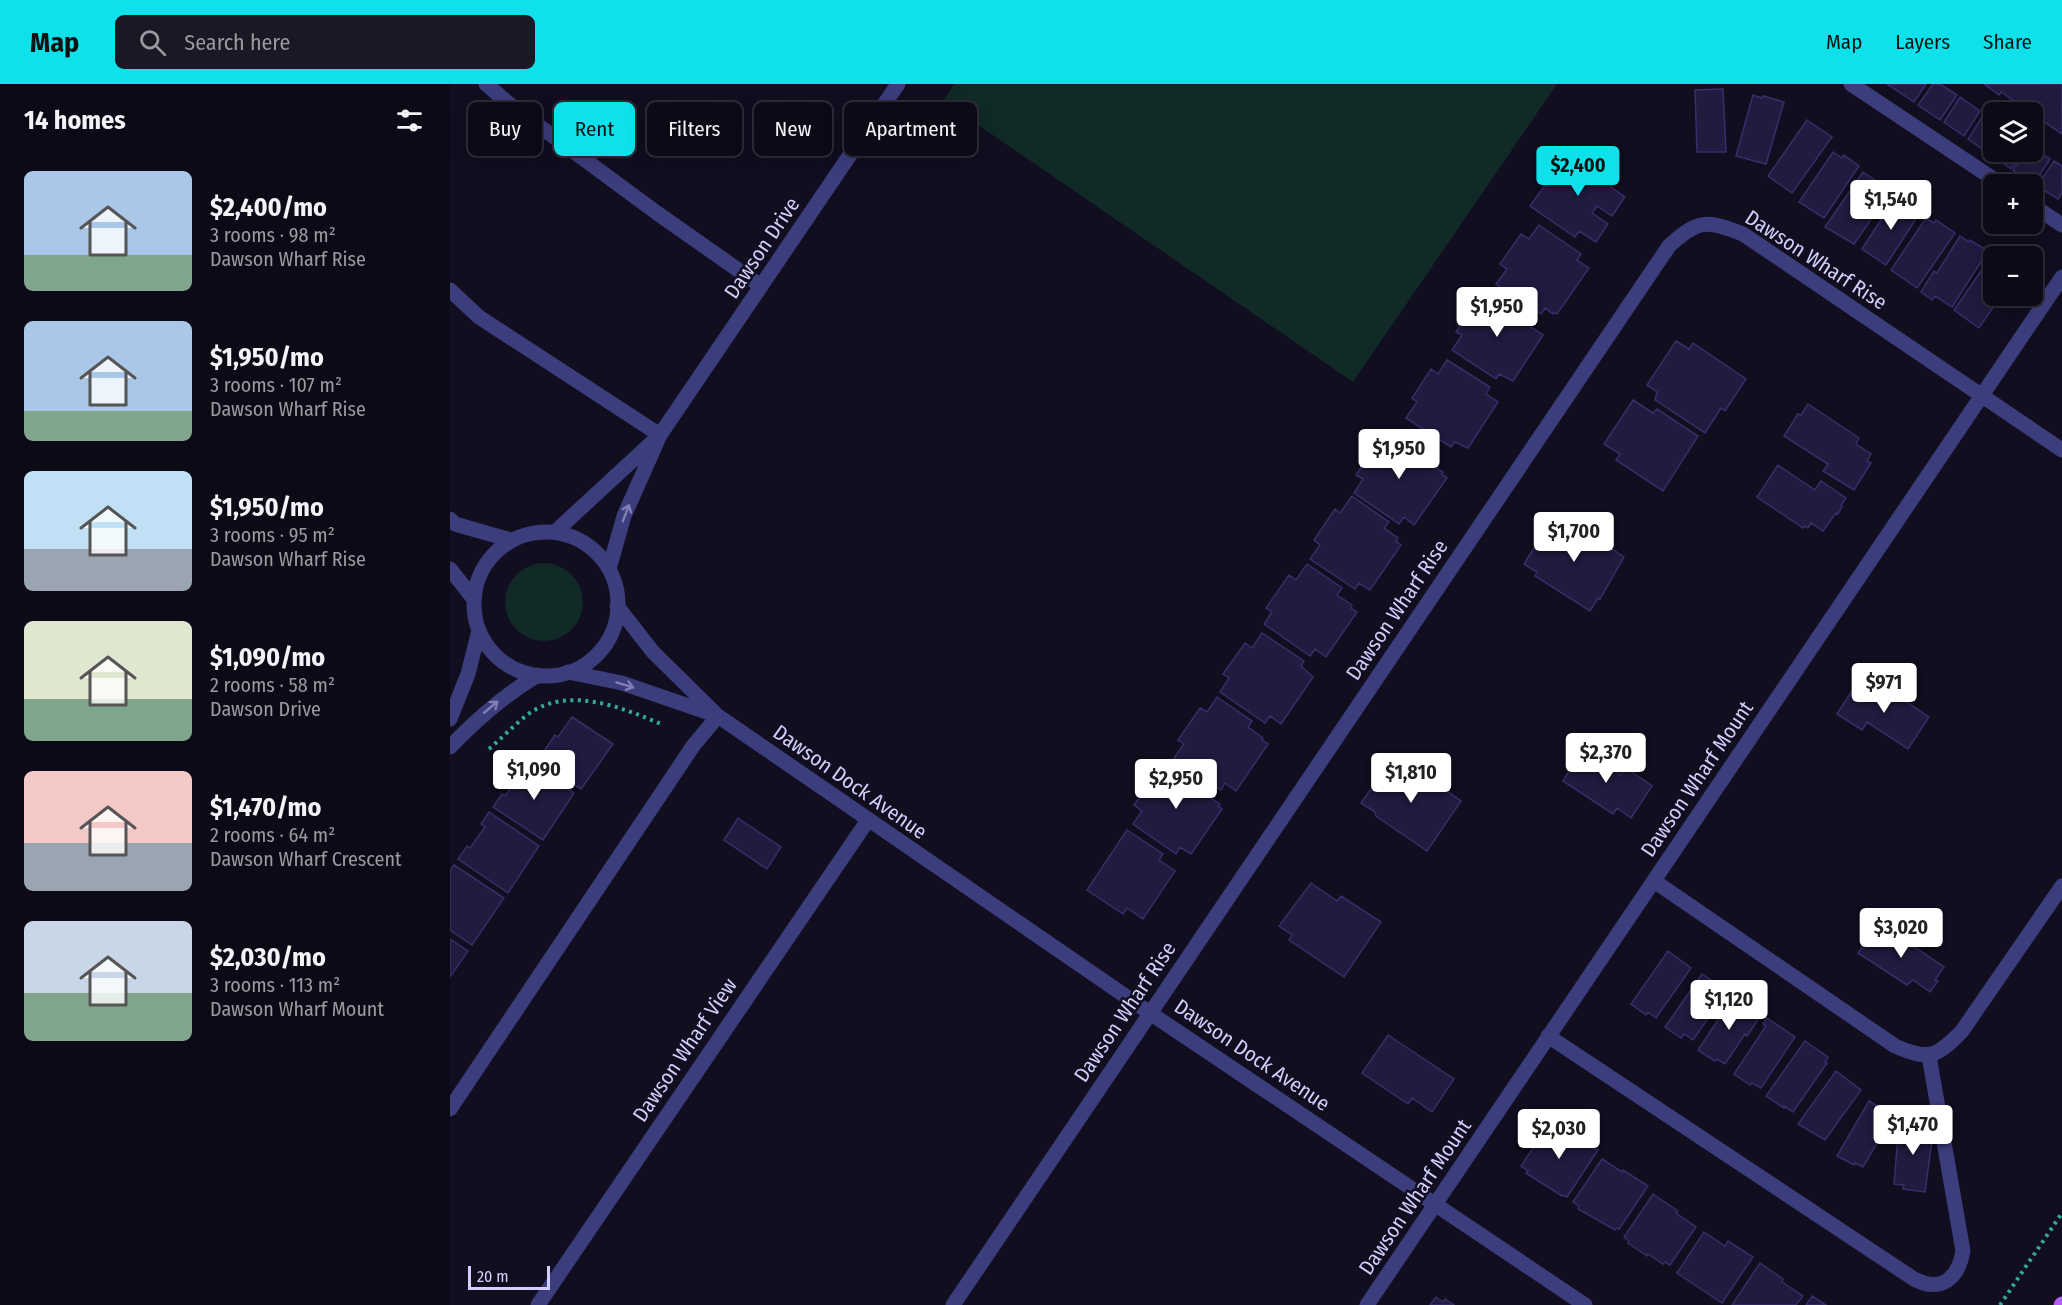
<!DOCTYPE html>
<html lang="en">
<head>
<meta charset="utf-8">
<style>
  :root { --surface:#0c0a17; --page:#1a1824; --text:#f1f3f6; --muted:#9a9aa1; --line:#2c2b36; --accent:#0ee1e9 }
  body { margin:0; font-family:"Fira Sans Condensed",sans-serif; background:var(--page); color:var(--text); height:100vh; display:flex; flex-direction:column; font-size:22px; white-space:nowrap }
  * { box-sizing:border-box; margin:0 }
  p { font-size:20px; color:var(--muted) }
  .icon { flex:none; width:33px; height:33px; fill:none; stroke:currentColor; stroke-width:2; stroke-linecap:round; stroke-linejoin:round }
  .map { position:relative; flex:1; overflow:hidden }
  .panel { display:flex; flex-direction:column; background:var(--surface); width:450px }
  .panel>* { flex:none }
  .guide { position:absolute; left:18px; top:18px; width:570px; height:54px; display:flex; gap:12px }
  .fabs { position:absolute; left:1533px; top:18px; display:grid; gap:12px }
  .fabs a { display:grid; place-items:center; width:60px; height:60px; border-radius:9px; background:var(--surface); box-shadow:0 6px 24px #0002,0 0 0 2px var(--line); font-size:30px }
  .scale { position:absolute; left:18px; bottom:15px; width:82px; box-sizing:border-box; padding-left:6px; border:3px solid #d2cffc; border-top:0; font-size:16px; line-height:21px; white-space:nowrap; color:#d2cffc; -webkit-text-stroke:4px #100e1f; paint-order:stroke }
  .price { position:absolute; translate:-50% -51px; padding:0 14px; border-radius:6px; background:#fff; color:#222; font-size:20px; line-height:39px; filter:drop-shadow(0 2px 3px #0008) }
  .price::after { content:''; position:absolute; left:50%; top:36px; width:18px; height:14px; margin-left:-9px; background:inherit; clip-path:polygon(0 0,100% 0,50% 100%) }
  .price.selected { background:var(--accent); color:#111 }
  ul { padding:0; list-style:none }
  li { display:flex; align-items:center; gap:18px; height:150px; padding:0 24px }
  li span { display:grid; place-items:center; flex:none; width:168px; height:120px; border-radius:9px; color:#555 }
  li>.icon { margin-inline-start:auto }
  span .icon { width:72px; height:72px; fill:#fffc; stroke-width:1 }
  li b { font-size:26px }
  h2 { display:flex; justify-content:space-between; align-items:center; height:72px; padding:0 24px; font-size:26px }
  .tag { padding:0 21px; border-radius:9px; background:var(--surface); box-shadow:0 6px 24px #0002,0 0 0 2px var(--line); font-size:21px; line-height:54px }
  .tag.selected { background:var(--accent); color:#111 }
  header { display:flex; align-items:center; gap:36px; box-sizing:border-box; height:84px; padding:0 30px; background:var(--accent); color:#111 }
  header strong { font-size:28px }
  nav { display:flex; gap:33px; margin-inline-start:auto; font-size:21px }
  .search { width:420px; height:54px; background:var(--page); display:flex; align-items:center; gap:15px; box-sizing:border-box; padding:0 21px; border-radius:9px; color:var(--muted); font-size:22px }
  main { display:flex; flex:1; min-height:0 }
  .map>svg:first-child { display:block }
</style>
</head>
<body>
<header>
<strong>Map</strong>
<div class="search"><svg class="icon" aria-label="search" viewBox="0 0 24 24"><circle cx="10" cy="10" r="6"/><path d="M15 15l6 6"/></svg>Search here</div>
<nav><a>Map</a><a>Layers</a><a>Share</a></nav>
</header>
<main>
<section class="panel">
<h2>14 homes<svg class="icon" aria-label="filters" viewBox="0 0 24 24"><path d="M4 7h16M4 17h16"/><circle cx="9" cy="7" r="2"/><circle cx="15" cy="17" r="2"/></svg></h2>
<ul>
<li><span style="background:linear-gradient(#a9c7e8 70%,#7fa58c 0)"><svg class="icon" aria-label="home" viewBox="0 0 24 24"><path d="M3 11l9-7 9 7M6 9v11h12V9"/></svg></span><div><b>$2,400/mo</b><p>3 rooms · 98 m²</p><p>Dawson Wharf Rise</p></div></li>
<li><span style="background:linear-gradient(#a9c7e8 75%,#7fa58c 0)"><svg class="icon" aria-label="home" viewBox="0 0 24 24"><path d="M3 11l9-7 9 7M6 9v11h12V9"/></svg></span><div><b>$1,950/mo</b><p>3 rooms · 107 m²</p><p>Dawson Wharf Rise</p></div></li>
<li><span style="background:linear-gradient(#bfe0f5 65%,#9aa5b1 0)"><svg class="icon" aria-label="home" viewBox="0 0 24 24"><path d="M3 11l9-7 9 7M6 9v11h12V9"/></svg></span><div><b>$1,950/mo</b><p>3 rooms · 95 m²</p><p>Dawson Wharf Rise</p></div></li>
<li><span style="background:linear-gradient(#dfe7d0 65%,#7fa58c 0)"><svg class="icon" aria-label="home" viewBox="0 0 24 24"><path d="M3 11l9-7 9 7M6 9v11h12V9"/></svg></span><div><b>$1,090/mo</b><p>2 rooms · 58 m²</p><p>Dawson Drive</p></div></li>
<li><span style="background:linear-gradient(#f6c9c9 60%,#9aa5b1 0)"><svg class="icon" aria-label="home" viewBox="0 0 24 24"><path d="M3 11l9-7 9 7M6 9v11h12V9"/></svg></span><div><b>$1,470/mo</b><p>2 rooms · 64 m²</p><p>Dawson Wharf Crescent</p></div></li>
<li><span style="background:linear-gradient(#c9d6e8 60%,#7fa58c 0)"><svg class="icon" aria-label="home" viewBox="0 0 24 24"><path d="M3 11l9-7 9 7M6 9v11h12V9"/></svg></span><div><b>$2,030/mo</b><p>3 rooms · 113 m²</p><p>Dawson Wharf Mount</p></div></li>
</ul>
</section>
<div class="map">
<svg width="1612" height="1221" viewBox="0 0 1612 1221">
  <rect width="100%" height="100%" fill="#100e1f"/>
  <path fill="#112927" d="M 504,0 L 1107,0 L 903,298 L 493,17 Z
    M55 518a39 39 0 1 1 78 0a39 39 0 1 1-78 0Z"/>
  <path fill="#201b3f" stroke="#372f6a" stroke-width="1.5" d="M 1437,0 L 1476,0 L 1464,18 Z
    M 1483,0 L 1490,0 L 1507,11 L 1490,36 L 1468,21 Z
    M 1534,0 L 1612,0 L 1612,50 L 1551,8 L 1549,11 Z
    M 1273,5 L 1276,68 L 1247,68 L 1245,6 Z
    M 1303,11 L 1312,14 L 1313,12 L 1334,18 L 1316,80 L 1286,72 Z
    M 1510,13 L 1530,27 L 1514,52 L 1494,38 Z
    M 1534,30 L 1544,37 L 1544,61 L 1538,69 L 1518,55 Z
    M 1357,36 L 1382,53 L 1342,109 L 1318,92 Z
    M 1582,63 L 1600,75 L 1584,100 L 1563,86 L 1576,68 L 1582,68 Z
    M 1118,64 L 1165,96 L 1161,103 L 1175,113 L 1162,132 L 1147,122 L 1142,129 L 1158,140 L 1146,158 L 1129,147 L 1125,153 L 1080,122 L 1095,101 L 1098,103 L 1107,90 L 1102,87 Z
    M 1544,66 L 1544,68 L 1573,68 L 1561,85 L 1541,70 Z
    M 1383,68 L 1392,74 L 1394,71 L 1409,82 L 1374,134 L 1349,118 Z
    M 1604,77 L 1612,82 L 1612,109 L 1608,115 L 1587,102 Z
    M 1413,88 L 1441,107 L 1404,160 L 1375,143 Z
    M 1445,114 L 1471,127 L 1436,181 L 1412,165 Z
    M 1476,134 L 1484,139 L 1486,136 L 1505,149 L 1467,204 L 1441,186 Z
    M 1089,141 L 1131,170 L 1127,176 L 1139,184 L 1107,230 L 1104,228 L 1103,230 L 1095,224 L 1091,230 L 1046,200 L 1057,185 L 1050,180 L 1071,150 L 1079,155 Z
    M 1510,152 L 1519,158 L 1520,156 L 1538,167 L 1502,223 L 1485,212 L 1482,216 L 1471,208 L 1484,187 L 1487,189 Z
    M 1540,174 L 1544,176 L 1544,212 L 1551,212 L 1529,244 L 1504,226 Z
    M 1041,208 L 1085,236 L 1081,243 L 1093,251 L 1063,297 L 1049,290 L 1046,295 L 1002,266 L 1012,251 L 1006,248 L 1026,216 L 1033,221 Z
    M 1226,257 L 1239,265 L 1243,259 L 1296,295 L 1275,327 L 1271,324 L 1255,349 L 1205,316 L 1207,308 L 1197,301 Z
    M 997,276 L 1040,303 L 1036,310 L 1048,318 L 1018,364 L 1005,358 L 1001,363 L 956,334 L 967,318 L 962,314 L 981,285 L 988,290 Z
    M 1183,316 L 1203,329 L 1207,325 L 1248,352 L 1213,407 L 1166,376 L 1170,370 L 1154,360 Z
    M 1358,320 L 1409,354 L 1406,360 L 1421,370 L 1417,377 L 1421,379 L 1404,406 L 1373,387 L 1378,380 L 1334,352 L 1348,330 L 1351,331 Z
    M 946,347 L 981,372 L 977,378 L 993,388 L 992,390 L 997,394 L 964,441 L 954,433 L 949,440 L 904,409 L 913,395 L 906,391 L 929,358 L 935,362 Z
    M 1328,381 L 1365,406 L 1371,397 L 1396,414 L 1391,421 L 1392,423 L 1388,430 L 1386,429 L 1373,447 L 1361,439 L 1358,444 L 1354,442 L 1353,444 L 1307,413 Z
    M 902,412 L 939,438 L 934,444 L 948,454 L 946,457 L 951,461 L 920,506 L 909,499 L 905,505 L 860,475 L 870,461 L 864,456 L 885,425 L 890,429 Z
    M 1104,432 L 1136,452 L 1138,449 L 1174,473 L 1150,515 L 1148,514 L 1140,527 L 1085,492 L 1087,488 L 1074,480 Z
    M 857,480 L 892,504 L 887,511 L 902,521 L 901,524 L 907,528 L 876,573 L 865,565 L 860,572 L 814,540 L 822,528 L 816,524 L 839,491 L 846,496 Z
    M 812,549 L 854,577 L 851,582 L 863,593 L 831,640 L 820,632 L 815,639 L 770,608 L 779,594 L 773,590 L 795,559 L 802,564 Z
    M 1407,599 L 1427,612 L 1434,603 L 1479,633 L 1458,665 L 1417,638 L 1412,646 L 1387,630 Z
    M 767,613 L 802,637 L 798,643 L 813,654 L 812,656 L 818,660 L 786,707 L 775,699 L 771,706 L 724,674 L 734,660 L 728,656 L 750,624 L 757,628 Z
    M 122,633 L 163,660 L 131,705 L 87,677 L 105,651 L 108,653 Z
    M 1128,662 L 1171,691 L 1176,684 L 1202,702 L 1181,734 L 1167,724 L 1163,730 L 1113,697 L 1121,684 L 1116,680 Z
    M 74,676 L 124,709 L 93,756 L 43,723 L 52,710 L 55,712 L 70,691 L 66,688 Z
    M 941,676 L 954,686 L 958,680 L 1011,717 L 977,767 L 926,732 L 925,728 L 911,719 Z
    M 722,678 L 759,703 L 755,710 L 770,720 L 768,722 L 772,725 L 741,770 L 730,763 L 726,770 L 683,740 L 692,727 L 684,721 L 706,690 L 712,694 Z
    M 39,728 L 89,762 L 58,809 L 8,775 L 17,762 L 20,764 L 35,743 L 31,740 Z
    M 288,734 L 331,763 L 317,785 L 274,756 Z
    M 677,746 L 713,770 L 709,776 L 725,787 L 693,835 L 677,824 L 673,830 L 637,806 Z
    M 4,781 L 54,814 L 22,861 L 0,846 L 0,786 Z
    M 861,799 L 887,817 L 891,812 L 931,838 L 894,893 L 839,856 L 842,851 L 829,842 Z
    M 1429,839 L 1494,883 L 1485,896 L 1488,897 L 1480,908 L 1463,896 L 1457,901 L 1408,869 Z
    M 0,855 L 18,867 L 0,893 Z
    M 1218,867 L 1241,884 L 1206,934 L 1198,928 L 1196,931 L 1181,920 Z
    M 1252,890 L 1277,907 L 1243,956 L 1234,950 L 1231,954 L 1215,943 Z
    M 1284,912 L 1311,931 L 1297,952 L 1295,950 L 1275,980 L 1267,975 L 1265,977 L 1248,966 Z
    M 1317,934 L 1345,953 L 1311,1004 L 1302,999 L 1300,1001 L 1284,990 L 1316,942 L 1313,940 Z
    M 938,951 L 1004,995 L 982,1028 L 962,1014 L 958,1020 L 912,989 Z
    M 1355,957 L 1378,973 L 1375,978 L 1377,979 L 1343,1028 L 1334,1022 L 1334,1024 L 1316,1012 Z
    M 1386,987 L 1411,1006 L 1375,1056 L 1348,1040 Z
    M 1419,1017 L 1443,1032 L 1413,1083 L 1405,1079 L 1404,1081 L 1387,1072 Z
    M 1449,1037 L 1484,1042 L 1475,1108 L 1453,1105 L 1454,1101 L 1444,1100 Z
    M 1099,1040 L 1120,1054 L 1123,1050 L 1148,1066 L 1117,1113 L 1113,1111 L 1112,1112 L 1076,1089 L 1078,1087 L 1071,1082 Z
    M 1152,1075 L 1172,1088 L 1173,1086 L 1198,1102 L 1169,1145 L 1166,1144 L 1165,1146 L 1128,1125 L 1129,1122 L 1123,1118 Z
    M 1203,1110 L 1228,1127 L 1226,1129 L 1246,1143 L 1220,1181 L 1215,1178 L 1213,1180 L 1198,1170 L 1197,1172 L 1178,1159 L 1179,1157 L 1174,1153 Z
    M 1254,1148 L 1275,1162 L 1278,1157 L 1303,1173 L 1272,1219 L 1227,1189 Z
    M 1310,1179 L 1333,1195 L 1332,1198 L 1353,1212 L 1346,1221 L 1282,1221 Z
    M 1362,1212 L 1376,1221 L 1356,1221 Z
    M 986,1213 L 993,1218 L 995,1215 L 1004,1221 L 980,1221 Z"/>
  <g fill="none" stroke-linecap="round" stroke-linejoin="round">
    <path stroke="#35aa9c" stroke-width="4" stroke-dasharray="3 4.5" stroke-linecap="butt" d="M 39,665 C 52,654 64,641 77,631 C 117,601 171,623 211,640
      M 1550,1221 L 1612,1129"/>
    <path stroke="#3c3d7c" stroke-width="15" d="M 36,0 L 58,19 L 207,129 L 311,202
      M 1401,0 L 1551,100
      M 1582,121 L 1612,141
      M 0,206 L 29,233 L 210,351 L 448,0
      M 0,435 L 5,440 L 61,456
      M 105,448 L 210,351 L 174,432 L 159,485
      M24 520a72 72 0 1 1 144 0a72 72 0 1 1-144 0Z
      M 0,485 L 23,514
      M 118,588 L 172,599 L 268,632 L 203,568 L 167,522
      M 0,635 L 18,590 L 29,546
      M 0,663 C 27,635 54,611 88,591
      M 1204,797 L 1445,962 C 1479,977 1487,973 1512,947 L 1612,802
      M 1098,952 L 1464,1195 C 1491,1209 1508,1195 1513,1167 L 1479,972
      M 0,1025 L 243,662 L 268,632 L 700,929 L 1135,1221
      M 88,1221 L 418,736
      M 503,1221 L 1219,162 C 1248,135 1257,136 1293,150 L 1612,366
      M 917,1221 L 1612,193"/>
    <path stroke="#b35df5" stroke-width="15" d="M 1611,1221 L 1612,1220"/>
  </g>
  <defs><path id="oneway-shaft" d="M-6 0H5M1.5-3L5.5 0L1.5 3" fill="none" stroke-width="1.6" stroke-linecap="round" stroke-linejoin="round" transform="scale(1.5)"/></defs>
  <g stroke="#807fb6">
    <use href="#oneway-shaft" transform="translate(176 429) rotate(-69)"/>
    <use href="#oneway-shaft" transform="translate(175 601) rotate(17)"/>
    <use href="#oneway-shaft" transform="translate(41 623) rotate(-40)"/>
  </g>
  <g text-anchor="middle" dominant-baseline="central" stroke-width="5" stroke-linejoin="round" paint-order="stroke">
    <g font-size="21" fill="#d2cffc" stroke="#100e1f">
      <text transform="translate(312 164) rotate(-56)">Dawson Drive</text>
      <text transform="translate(1366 176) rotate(33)">Dawson Wharf Rise</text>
      <text transform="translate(947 526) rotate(-56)">Dawson Wharf Rise</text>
      <text transform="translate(1247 695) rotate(-56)">Dawson Wharf Mount</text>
      <text transform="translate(400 698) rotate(35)">Dawson Dock Avenue</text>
      <text transform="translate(675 928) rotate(-56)">Dawson Wharf Rise</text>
      <text transform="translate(235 966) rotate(-56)">Dawson Wharf View</text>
      <text transform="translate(802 971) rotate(34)">Dawson Dock Avenue</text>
      <text transform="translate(965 1113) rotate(-56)">Dawson Wharf Mount</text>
    </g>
  </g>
</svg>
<div class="fabs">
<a><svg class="icon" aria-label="layers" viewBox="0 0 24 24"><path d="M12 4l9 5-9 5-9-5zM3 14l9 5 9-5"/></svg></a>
<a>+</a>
<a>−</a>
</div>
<div class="scale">20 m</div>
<b class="price selected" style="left:1128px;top:113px">$2,400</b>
<b class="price" style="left:1441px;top:147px">$1,540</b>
<b class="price" style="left:1047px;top:254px">$1,950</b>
<b class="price" style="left:949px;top:396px">$1,950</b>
<b class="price" style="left:1124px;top:479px">$1,700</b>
<b class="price" style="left:1434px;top:630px">$971</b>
<b class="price" style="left:1156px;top:700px">$2,370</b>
<b class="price" style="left:84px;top:717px">$1,090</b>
<b class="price" style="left:961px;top:720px">$1,810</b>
<b class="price" style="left:726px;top:726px">$2,950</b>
<b class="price" style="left:1451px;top:875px">$3,020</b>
<b class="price" style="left:1279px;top:947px">$1,120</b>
<b class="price" style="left:1463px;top:1072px">$1,470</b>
<b class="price" style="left:1109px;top:1076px">$2,030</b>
<div class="guide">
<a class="tag">Buy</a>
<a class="tag selected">Rent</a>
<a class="tag">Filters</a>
<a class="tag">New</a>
<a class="tag">Apartment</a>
</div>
</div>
</main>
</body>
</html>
